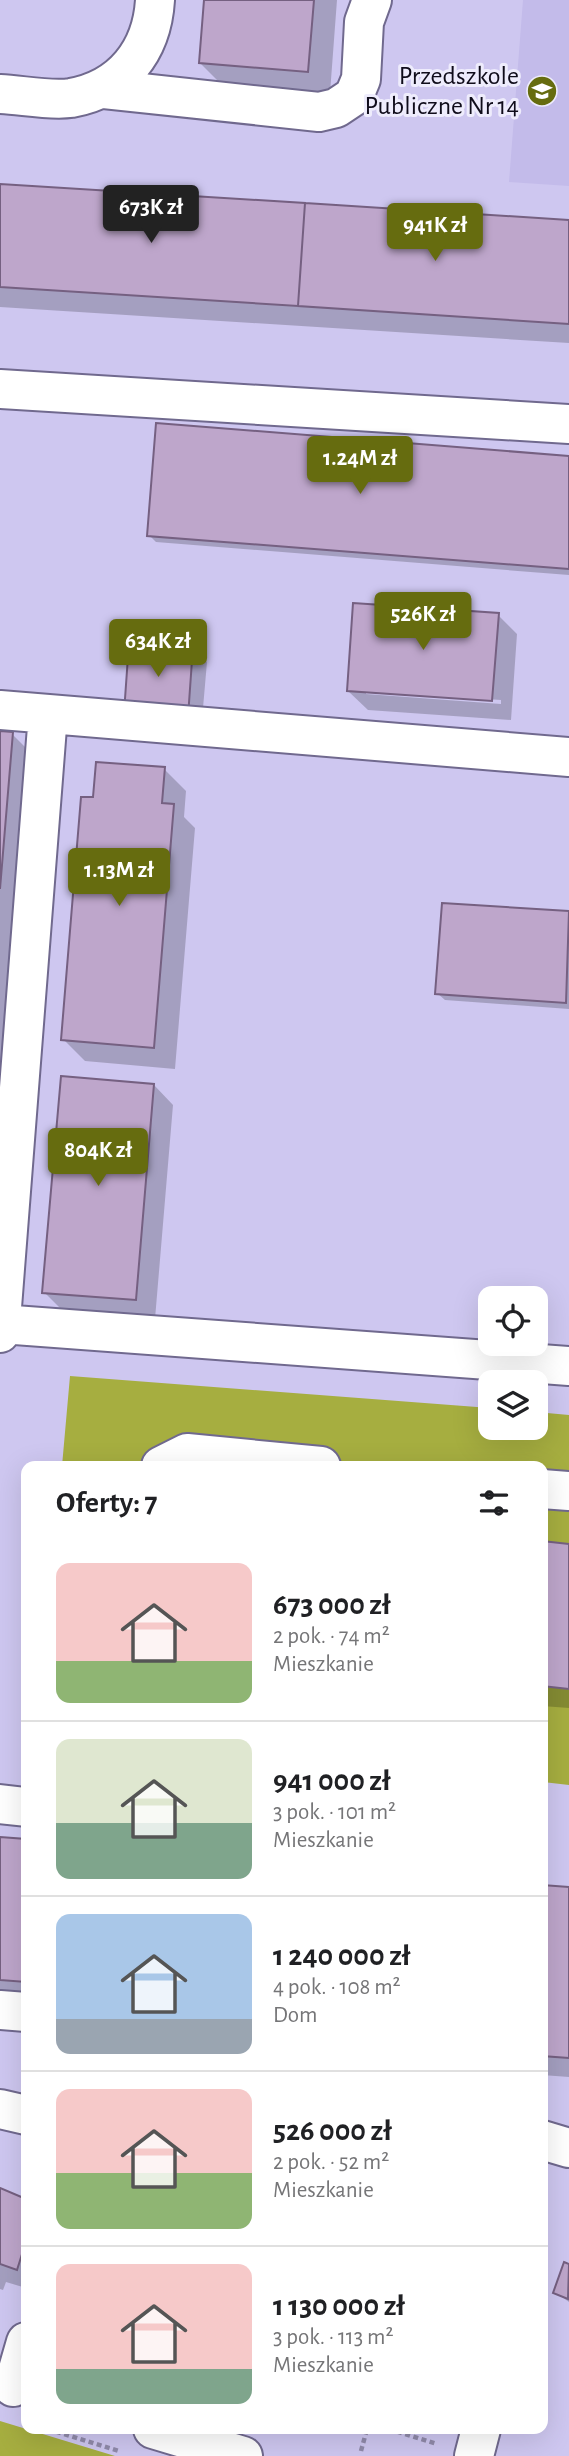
<!DOCTYPE html>
<html lang="pl">
<head>
<meta charset="utf-8">
<style>
  :root { --surface:#fff; --page:#f2f2f2; --text:#202124; --muted:#757577; --line:#e0e0e0; --accent:#666c0f }
  body { margin:0; font-family:"Alegreya Sans",sans-serif; background:var(--page); color:var(--text); height:100vh; display:flex; flex-direction:column; font-size:26px; white-space:nowrap }
  * { box-sizing:border-box; margin:0 }
  p { font-size:23px; color:var(--muted) }
  .icon { flex:none; width:38px; height:38px; fill:none; stroke:currentColor; stroke-width:2; stroke-linecap:round; stroke-linejoin:round }
  .map { position:relative; flex:1; overflow:hidden }
  .panel { position:absolute; left:21px; top:1461px; width:527px; height:973px; display:flex; flex-direction:column; background:var(--surface); border-radius:14px; box-shadow:0 7px 28px #0002 }
  .panel>* { flex:none }
  .buttons { position:absolute; left:478px; top:1286px; display:grid; gap:14px }
  .buttons a { display:grid; place-items:center; width:70px; height:70px; border-radius:14px; background:var(--surface); box-shadow:0 7px 28px #0002; font-size:35px }
  .price { position:absolute; translate:-50% -60px; padding:0 16px; border-radius:7px; background:var(--accent); color:#fff; font-size:23px; line-height:46px; filter:drop-shadow(0 2px 4px #0008) }
  .price::after { content:''; position:absolute; left:50%; top:42px; width:21px; height:16px; margin-left:-10px; background:inherit; clip-path:polygon(0 0,100% 0,50% 100%) }
  .price.on { background:#222; color:#fff }
  ul { padding:0; list-style:none }
  li { display:flex; align-items:center; gap:21px; height:175px; padding:0 35px }
  li+li { border-top:2px solid var(--line) }
  li span { display:grid; place-items:center; flex:none; width:196px; height:140px; border-radius:14px; color:#555 }
  li>.icon { margin-inline-start:auto }
  span .icon { width:84px; height:84px; fill:#fffc; stroke-width:1 }
  li b { font-size:30px }
  h2 { display:flex; justify-content:space-between; align-items:center; height:84px; padding:0 35px; font-size:30px }
  .map>svg:first-child { display:block }
</style>
</head>
<body>
<div class="map">
<svg width="569" height="2456" viewBox="0 0 569 2456">
  <rect width="100%" height="100%" fill="#cec7f0"/>
  <path fill="#c3bbea" d="M 523,0 L 569,0 L 569,186 L 509,182 Z"/>
  <path fill="#a6ae40" d="M 70,1376 L 490,1408 L 490,1428 L 536,1428 L 536,1412 L 569,1415 L 569,1785 L 543,1782 L 542,1466 L 62,1466 Z
    M 0,2421 L 115,2456 L 0,2456 Z"/>
  <path fill="#0003" fill-rule="evenodd" d="M 205,0 L 337,0 L 330,93 L 222,85 L 200,63 Z
    M 0,185 L 569,221 L 569,343 L 0,307 Z
    M 569,458 L 569,575 L 156,542 L 149,535 Z
    M 498,615 L 517,634 L 511,720 L 368,710 L 348,691 ZM 366,691 L 501,700 L 501,704 L 366,694 Z
    M 192,648 L 207,662 L 201,731 L 140,727 Z
    M 0,733 L 12,734 L 34,756 L 9,1066 L 0,1065 Z
    M 164,769 L 186,791 L 184,817 L 195,828 L 175,1069 L 85,1061 L 63,1039 L 94,799 Z
    M 444,905 L 569,913 L 569,1009 L 445,1000 L 437,993 Z
    M 154,1085 L 173,1105 L 155,1319 L 63,1311 L 44,1292 Z
    M 542,1543 L 569,1545 L 569,1708 L 542,1706 Z
    M 0,1839 L 26,1841 L 26,1999 L 0,1996 Z
    M 542,1887 L 569,1889 L 569,2077 L 542,2075 Z
    M 0,2191 L 26,2201 L 26,2288 L 6,2282 L 3,2290 L 0,2289 Z
    M 565,2265 L 569,2266 L 569,2302 L 555,2292 Z"/>
  <path fill="#bea6cb" stroke="#756081" stroke-width="2" d="M 204,0 L 314,0 L 308,72 L 199,63 Z
    M 0,184 L 305,203 L 298,306 L 0,287 Z
    M 305,203 L 569,220 L 569,324 L 298,306 Z
    M 156,423 L 569,456 L 569,569 L 147,536 Z
    M 353,603 L 499,613 L 492,701 L 347,691 Z
    M 129,642 L 193,646 L 188,717 L 124,713 Z
    M 0,731 L 13,732 L 0,889 Z
    M 96,762 L 165,767 L 162,803 L 174,804 L 154,1048 L 61,1040 L 81,797 L 93,797 Z
    M 442,903 L 569,911 L 566,1003 L 435,994 Z
    M 61,1076 L 154,1084 L 136,1300 L 42,1293 Z
    M 542,1541 L 569,1544 L 569,1689 L 542,1686 Z
    M 0,1837 L 26,1839 L 26,1982 L 0,1980 Z
    M 542,1885 L 569,1887 L 569,2058 L 542,2056 Z
    M 0,2188 L 26,2199 L 26,2252 L 23,2251 L 17,2270 L 0,2264 Z
    M 564,2262 L 569,2264 L 568,2299 L 553,2293 Z"/>
  <g fill="none" stroke-linecap="round" stroke-linejoin="round">
    <g stroke="#70698e" stroke-width="42">
      <path id="minor" d="M 104,89 L 319,112 L 336,108 L 354,96 L 361,79 L 364,22 L 372,0
        M 0,94 C 22,95 49,101 71,98 C 122,89 152,51 155,0
        M 0,389 L 569,424
        M 0,710 L 569,757
        M 0,1324 L 569,1366
        M 0,1333 L 48,714
        M 161,1466 L 187,1453 L 321,1466
        M 542,1489 L 569,1491
        M 0,1804 L 26,1807
        M 0,2010 L 26,2012
        M 0,2109 L 26,2115
        M 542,2140 L 569,2148
        M 13,2387 L 26,2342
        M 153,2429 L 243,2456
        M 474,2456 L 481,2429"/>
    </g>
    <path stroke="#908aaa" stroke-width="4.5" stroke-dasharray="5 3.5" stroke-linecap="butt" d="M 48,2429 L 119,2451
      M 389,2429 L 437,2444
      M 361,2451 L 367,2429"/>
    <use href="#minor" stroke="#fff" stroke-width="38"/>
  </g>
  <defs>
    <g id="school-disc" transform="scale(1.575)"><circle r="9.5" fill="#666c0f" stroke="#eeecfc"/><path d="M0-5L7-2L0 1L-7-2ZM-4 1L0 2.5L4 1V4Q0 6-4 4Z" fill="#fff"/></g>
  </defs>
  <g fill-rule="evenodd">
    <use href="#school-disc" x="542" y="91"/>
  </g>
  <g text-anchor="middle" dominant-baseline="central" stroke-width="6" stroke-linejoin="round" paint-order="stroke">
    <g font-size="26" fill="#0f0c1a" stroke="#eeecfc" text-anchor="end">
      <text x="519" y="76">Przedszkole<tspan x="519" dy="30">Publiczne Nr 14</tspan></text>
    </g>
  </g>
</svg>
<div class="buttons">
<a><svg class="icon" aria-label="locate" viewBox="0 0 24 24"><circle cx="12" cy="12" r="6"/><path d="M12 2v4M12 18v4M2 12h4M18 12h4"/></svg></a>
<a><svg class="icon" aria-label="layers" viewBox="0 0 24 24"><path d="M12 4l9 5-9 5-9-5zM3 14l9 5 9-5"/></svg></a>
</div>
<b class="price on" style="left:151px;top:245px">673K zł</b>
<b class="price" style="left:435px;top:263px">941K zł</b>
<b class="price" style="left:360px;top:496px">1.24M zł</b>
<b class="price" style="left:423px;top:652px">526K zł</b>
<b class="price" style="left:158px;top:679px">634K zł</b>
<b class="price" style="left:119px;top:908px">1.13M zł</b>
<b class="price" style="left:98px;top:1188px">804K zł</b>
<section class="panel">
<h2>Oferty: 7<svg class="icon" aria-label="filters" viewBox="0 0 24 24"><path d="M4 7h16M4 17h16"/><circle cx="9" cy="7" r="2"/><circle cx="15" cy="17" r="2"/></svg></h2>
<ul>
<li><span style="background:linear-gradient(#f6c9c9 70%,#8fb573 0)"><svg class="icon" aria-label="home" viewBox="0 0 24 24"><path d="M3 11l9-7 9 7M6 9v11h12V9"/></svg></span><div><b>673 000 zł</b><p>2 pok. · 74 m²</p><p>Mieszkanie</p></div></li>
<li><span style="background:linear-gradient(#dfe7d0 60%,#7fa58c 0)"><svg class="icon" aria-label="home" viewBox="0 0 24 24"><path d="M3 11l9-7 9 7M6 9v11h12V9"/></svg></span><div><b>941 000 zł</b><p>3 pok. · 101 m²</p><p>Mieszkanie</p></div></li>
<li><span style="background:linear-gradient(#a9c7e8 75%,#9aa5b1 0)"><svg class="icon" aria-label="home" viewBox="0 0 24 24"><path d="M3 11l9-7 9 7M6 9v11h12V9"/></svg></span><div><b>1 240 000 zł</b><p>4 pok. · 108 m²</p><p>Dom</p></div></li>
<li><span style="background:linear-gradient(#f6c9c9 60%,#8fb573 0)"><svg class="icon" aria-label="home" viewBox="0 0 24 24"><path d="M3 11l9-7 9 7M6 9v11h12V9"/></svg></span><div><b>526 000 zł</b><p>2 pok. · 52 m²</p><p>Mieszkanie</p></div></li>
<li><span style="background:linear-gradient(#f6c9c9 75%,#7fa58c 0)"><svg class="icon" aria-label="home" viewBox="0 0 24 24"><path d="M3 11l9-7 9 7M6 9v11h12V9"/></svg></span><div><b>1 130 000 zł</b><p>3 pok. · 113 m²</p><p>Mieszkanie</p></div></li>
</ul>
</section>
</div>
</body>
</html>
